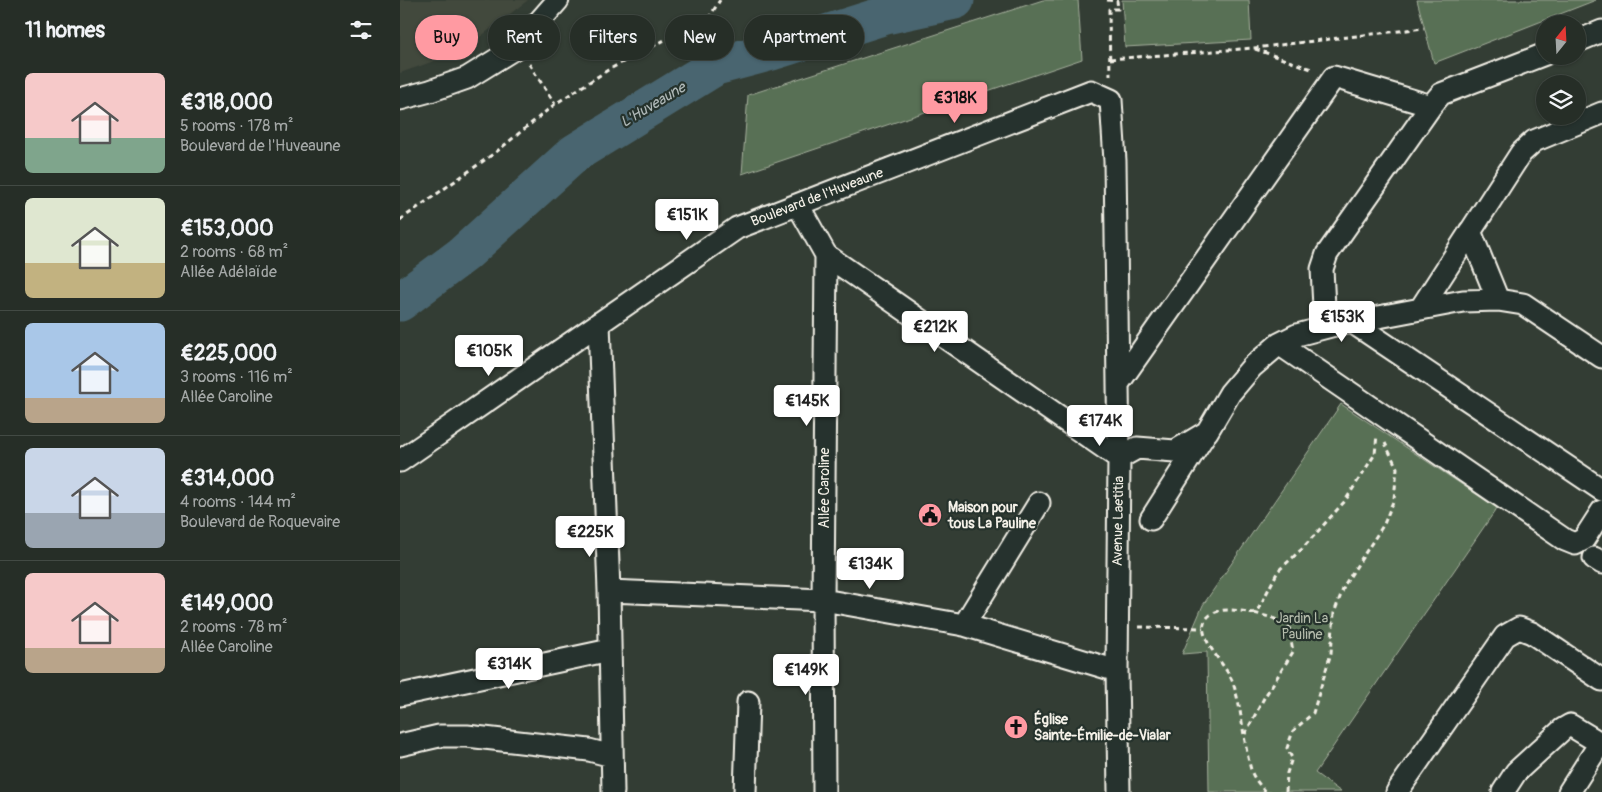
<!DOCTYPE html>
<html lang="en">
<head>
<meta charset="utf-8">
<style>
  :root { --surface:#262e27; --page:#323a33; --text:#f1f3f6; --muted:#a4a8a7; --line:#424a44; --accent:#ff9aa2 }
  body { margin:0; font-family:Pangolin,sans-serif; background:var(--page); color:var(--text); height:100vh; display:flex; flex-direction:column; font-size:19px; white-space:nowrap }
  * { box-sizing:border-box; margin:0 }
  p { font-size:16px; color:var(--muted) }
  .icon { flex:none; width:28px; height:28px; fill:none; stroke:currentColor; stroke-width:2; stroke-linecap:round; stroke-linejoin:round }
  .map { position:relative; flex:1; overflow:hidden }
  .side { display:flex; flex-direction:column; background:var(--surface); width:400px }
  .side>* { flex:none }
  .banner { position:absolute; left:15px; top:15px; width:475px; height:45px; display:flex; gap:10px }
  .needle { width:32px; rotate:18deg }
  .controls { position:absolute; left:1136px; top:15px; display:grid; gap:10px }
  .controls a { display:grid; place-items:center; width:50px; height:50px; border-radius:50%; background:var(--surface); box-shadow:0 1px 4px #0004,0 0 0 1px var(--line); font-size:25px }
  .price { position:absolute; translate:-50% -42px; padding:0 11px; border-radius:5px; background:#fff; color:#222; font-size:16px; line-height:32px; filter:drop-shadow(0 1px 2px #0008) }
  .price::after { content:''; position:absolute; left:50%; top:30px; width:15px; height:11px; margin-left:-8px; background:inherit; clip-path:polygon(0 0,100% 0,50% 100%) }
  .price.selected { background:var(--accent); color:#111 }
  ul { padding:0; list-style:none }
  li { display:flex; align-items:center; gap:15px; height:125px; padding:0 25px }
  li+li { border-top:1px solid var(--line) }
  li span { display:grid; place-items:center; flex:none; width:140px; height:100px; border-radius:8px; color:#555 }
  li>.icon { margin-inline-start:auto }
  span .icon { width:60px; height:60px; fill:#fffc; stroke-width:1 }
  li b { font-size:21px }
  h2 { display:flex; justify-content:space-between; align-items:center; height:60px; padding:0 25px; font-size:21px }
  .chip { padding:0 18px; border-radius:22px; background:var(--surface); box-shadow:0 1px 4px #0004,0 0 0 1px var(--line); font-size:18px; line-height:45px }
  .chip.selected { background:var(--accent); color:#111 }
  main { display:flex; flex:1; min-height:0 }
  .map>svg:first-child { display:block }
</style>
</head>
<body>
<main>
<section class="side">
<h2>11 homes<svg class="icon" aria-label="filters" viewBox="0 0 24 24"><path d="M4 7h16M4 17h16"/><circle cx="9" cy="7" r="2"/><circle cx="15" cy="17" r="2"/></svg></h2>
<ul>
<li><span style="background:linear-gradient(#f6c9c9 65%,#7fa58c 0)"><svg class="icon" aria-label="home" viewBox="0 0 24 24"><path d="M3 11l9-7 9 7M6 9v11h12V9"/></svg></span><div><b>€318,000</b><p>5 rooms · 178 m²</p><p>Boulevard de l'Huveaune</p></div></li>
<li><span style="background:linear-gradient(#dfe7d0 65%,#c2b280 0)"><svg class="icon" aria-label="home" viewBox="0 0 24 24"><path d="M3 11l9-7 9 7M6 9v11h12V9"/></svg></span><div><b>€153,000</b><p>2 rooms · 68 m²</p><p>Allée Adélaïde</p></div></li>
<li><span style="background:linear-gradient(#a9c7e8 75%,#b9a48a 0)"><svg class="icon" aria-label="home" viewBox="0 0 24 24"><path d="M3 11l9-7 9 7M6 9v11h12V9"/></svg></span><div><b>€225,000</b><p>3 rooms · 116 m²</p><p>Allée Caroline</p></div></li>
<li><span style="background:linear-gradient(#c9d6e8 65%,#9aa5b1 0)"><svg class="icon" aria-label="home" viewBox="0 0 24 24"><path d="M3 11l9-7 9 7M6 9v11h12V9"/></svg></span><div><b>€314,000</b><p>4 rooms · 144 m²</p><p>Boulevard de Roquevaire</p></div></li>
<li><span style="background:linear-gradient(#f6c9c9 75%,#b9a48a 0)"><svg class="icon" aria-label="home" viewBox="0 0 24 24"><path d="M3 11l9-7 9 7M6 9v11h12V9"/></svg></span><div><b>€149,000</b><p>2 rooms · 78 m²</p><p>Allée Caroline</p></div></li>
</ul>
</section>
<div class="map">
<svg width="1202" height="792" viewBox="0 0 1202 792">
  <rect width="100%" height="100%" fill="#333d34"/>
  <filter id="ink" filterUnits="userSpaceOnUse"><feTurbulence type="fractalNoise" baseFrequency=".02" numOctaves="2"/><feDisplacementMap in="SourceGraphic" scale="10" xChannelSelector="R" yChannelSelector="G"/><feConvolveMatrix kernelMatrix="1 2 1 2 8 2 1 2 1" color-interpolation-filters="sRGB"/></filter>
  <g filter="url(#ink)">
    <path fill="#43493d" d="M 0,0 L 128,0 L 72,43 L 40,59 L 0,73 Z"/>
    <path fill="#597054" stroke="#a6b09e" d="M 643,0 L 678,0 L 682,59 L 342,174 L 348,95 Z
      M 722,0 L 849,0 L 851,40 L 725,47 Z
      M 1017,0 L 1196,0 L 1034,63 Z
      M 941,404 L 1097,508 L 915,773 L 941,792 L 809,792 L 807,652 L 782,654 L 803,605 Z"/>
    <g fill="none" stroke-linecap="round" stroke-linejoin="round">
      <path stroke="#4a656f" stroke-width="39" d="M 0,302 L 64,254 L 175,153 L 316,66 L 372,51 L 486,15 L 555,0"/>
      <g stroke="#f4f1e8" stroke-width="25">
        <path id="minor" d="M 1178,41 L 1202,31
          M 0,99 L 30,91 L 67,78 L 117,47 L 158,0
          M 398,205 L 426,255 L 719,458 L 737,448 L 775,451 L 807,432 L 830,393 L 852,367 L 879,344 L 897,335 L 931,326 L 1063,301 L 1098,300 L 1123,304 L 1202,357
          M 1070,231 L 1098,300
          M 1021,308 L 1121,153 L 1134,141 L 1202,113
          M 952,322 L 1202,490
          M 199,323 L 209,591 L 213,792
          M 931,326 L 924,307 L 922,269 L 927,254 L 1031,106 L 1041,94 L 1145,54
          M 879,344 L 1165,540 L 1175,544 L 1184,539 L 1202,511
          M 718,384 L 934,77 L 1031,106
          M 0,461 L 337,228 L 691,91 L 711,100 L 715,161 L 719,458 L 717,671 L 719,792
          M 751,519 L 805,434
          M 1194,558 L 1202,563
          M 209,591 L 423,600 L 564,625 L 717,671
          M 564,625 L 639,503
          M 0,695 L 210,650
          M 0,745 L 39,736 L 67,736 L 189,750 L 212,756
          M 345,792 L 348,702
          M 424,792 L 423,600 L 426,255
          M 997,792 L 1105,636 L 1119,628 L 1132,633 L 1202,680
          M 1103,792 L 1116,772 L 1163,729 L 1170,725 L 1195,740 L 1197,748 L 1169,792"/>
      </g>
      <path stroke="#f4f1e8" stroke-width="3" stroke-dasharray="5 4" stroke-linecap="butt" d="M 707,0 L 717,1 L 718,9 L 709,9 L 710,76
        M 855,49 L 914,70
        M 710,59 L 854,48 L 1024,28
        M 129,64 L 155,104
        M 0,220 L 96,152 L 155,104 L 208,70 L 310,16 L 320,0
        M 739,627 L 803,628
        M 845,734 L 864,698 L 893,652 L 889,627 L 873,618 L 854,613
        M 865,792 C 861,786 855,780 852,773 C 843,744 843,712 833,683 C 828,666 794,637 806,619 C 817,605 839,611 853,613 L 859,608 L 878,571 L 902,549 L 945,501 L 975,454 L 977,435
        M 886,792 L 887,773 L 892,758 L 887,748 L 893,731 L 913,713 L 931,653 L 934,613 L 945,584 L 984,524 L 994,499 L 997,468 L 985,443"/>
      <use href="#minor" stroke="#26332d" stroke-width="21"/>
    </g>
  </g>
  <defs>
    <g id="civic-disc" transform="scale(1.25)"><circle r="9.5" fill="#ff9aa2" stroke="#26332d"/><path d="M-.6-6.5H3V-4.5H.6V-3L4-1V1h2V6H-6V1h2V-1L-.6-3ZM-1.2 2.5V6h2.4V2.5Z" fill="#111"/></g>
    <g id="church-disc" transform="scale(1.25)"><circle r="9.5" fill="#ff9aa2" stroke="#26332d"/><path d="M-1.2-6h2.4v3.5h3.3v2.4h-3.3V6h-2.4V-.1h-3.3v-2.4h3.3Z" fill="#111"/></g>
  </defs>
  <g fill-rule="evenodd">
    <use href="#civic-disc" x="530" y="515"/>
    <use href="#church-disc" x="616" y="727"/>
  </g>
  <g text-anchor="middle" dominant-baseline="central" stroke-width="4.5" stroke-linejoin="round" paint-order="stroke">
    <g font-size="14" fill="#f4f1e8" stroke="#26332d">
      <text transform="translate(417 197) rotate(-21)">Boulevard de l'Huveaune</text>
      <text transform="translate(424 488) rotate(-90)">Allée Caroline</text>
      <text transform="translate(718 521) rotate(-89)">Avenue Laetitia</text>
    </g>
    <g font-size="14" font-weight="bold" fill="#f4f1e8" stroke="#26332d" text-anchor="start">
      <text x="548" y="507">Maison pour<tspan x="548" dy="16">tous La Pauline</tspan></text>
      <text x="634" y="719">Église<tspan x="634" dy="16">Sainte-Émilie-de-Vialar</tspan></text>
    </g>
    <g font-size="14" fill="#b6bdad" stroke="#26332d">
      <text x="902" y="618">Jardin La<tspan x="902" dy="16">Pauline</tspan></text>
    </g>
    <g font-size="15" font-style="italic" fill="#b0b9b8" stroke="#26332d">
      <text transform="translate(253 105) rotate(-31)">L'Huveaune</text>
    </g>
  </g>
</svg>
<div class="controls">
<a><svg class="needle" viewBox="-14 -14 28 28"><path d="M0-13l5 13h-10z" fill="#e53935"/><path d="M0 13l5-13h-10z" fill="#a4a8a7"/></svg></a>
<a><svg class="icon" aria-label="layers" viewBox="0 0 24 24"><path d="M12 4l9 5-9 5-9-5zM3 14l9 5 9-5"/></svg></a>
</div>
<b class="price selected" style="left:555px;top:124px">€318K</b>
<b class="price" style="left:287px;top:241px">€151K</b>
<b class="price" style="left:942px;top:343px">€153K</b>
<b class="price" style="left:535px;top:353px">€212K</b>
<b class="price" style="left:89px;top:377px">€105K</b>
<b class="price" style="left:407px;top:427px">€145K</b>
<b class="price" style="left:700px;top:447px">€174K</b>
<b class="price" style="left:190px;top:558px">€225K</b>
<b class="price" style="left:470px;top:590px">€134K</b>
<b class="price" style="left:109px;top:690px">€314K</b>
<b class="price" style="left:406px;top:696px">€149K</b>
<div class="banner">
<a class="chip selected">Buy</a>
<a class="chip">Rent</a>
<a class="chip">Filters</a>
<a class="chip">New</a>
<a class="chip">Apartment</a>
</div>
</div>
</main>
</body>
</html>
